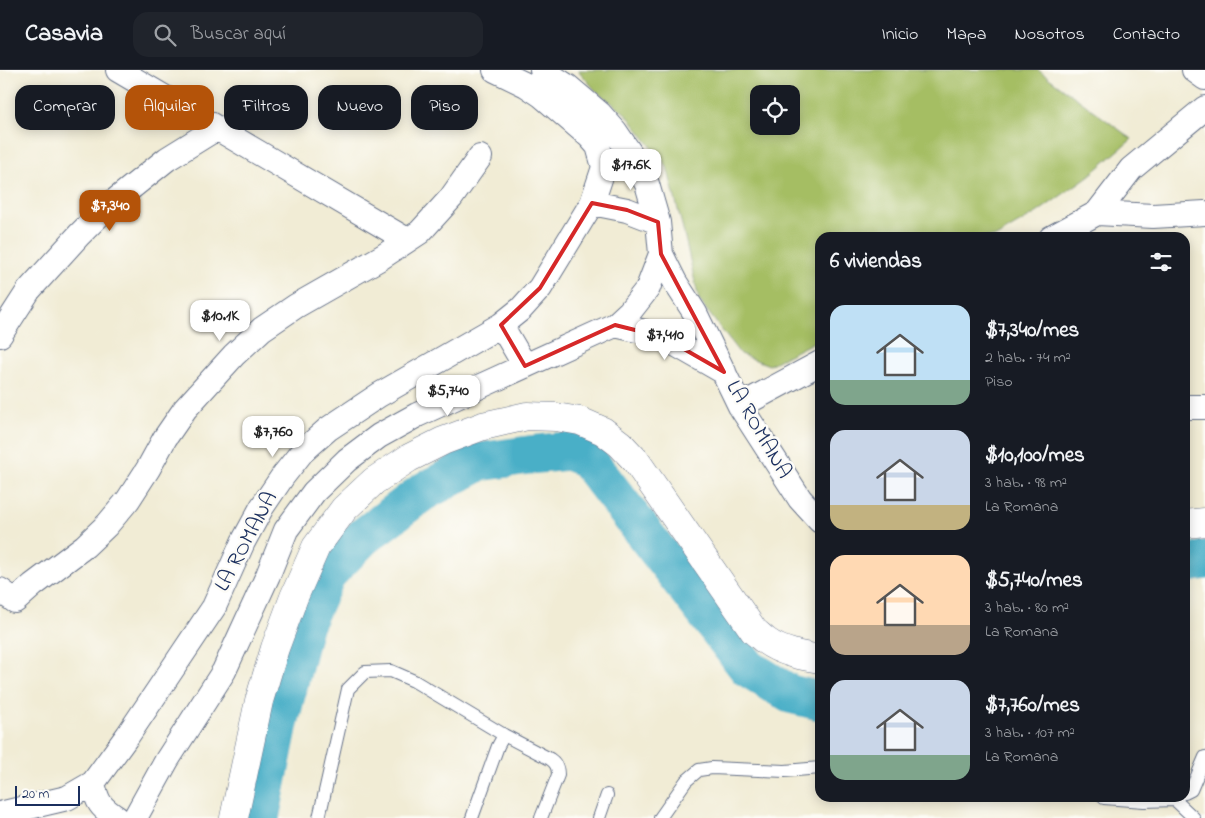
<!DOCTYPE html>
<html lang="es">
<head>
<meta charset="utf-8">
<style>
  :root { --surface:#171b24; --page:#20242c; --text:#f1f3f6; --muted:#9ea1a6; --line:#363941; --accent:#b45309 }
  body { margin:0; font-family:"Indie Flower",sans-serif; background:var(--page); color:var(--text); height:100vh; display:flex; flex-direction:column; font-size:19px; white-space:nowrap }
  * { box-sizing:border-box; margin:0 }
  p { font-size:16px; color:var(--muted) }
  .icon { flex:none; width:28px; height:28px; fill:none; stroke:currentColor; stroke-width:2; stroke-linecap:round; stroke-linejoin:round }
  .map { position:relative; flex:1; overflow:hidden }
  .drawer { position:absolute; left:815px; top:162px; width:375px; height:570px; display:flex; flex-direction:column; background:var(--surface); border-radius:15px; box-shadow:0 2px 12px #0003 }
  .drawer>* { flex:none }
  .hud { position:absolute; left:15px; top:15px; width:475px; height:45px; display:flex; gap:10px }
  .buttons { position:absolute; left:750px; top:15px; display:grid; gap:10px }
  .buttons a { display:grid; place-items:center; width:50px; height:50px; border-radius:10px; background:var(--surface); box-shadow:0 2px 12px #0003; font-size:25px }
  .scale { position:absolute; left:15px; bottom:12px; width:65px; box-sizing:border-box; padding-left:5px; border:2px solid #1b2f5e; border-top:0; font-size:14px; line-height:18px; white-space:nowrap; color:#1b2f5e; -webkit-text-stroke:4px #fdfcf7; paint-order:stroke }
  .price { position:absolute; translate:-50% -42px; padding:0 11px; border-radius:10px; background:#fff; color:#222; font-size:16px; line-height:32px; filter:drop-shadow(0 1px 2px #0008) }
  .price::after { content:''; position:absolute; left:50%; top:30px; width:15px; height:11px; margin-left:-8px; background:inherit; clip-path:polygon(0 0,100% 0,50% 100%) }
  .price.selected { background:var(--accent); color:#fff }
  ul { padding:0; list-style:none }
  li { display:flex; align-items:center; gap:15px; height:125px; padding:0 15px }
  li span { display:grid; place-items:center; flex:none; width:140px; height:100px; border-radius:15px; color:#555 }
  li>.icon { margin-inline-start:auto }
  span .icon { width:60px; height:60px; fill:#fffc; stroke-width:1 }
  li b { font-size:21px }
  h2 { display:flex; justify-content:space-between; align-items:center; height:60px; padding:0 15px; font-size:21px }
  .chip { padding:0 18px; border-radius:15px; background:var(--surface); box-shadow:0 2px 12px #0003; font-size:18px; line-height:45px }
  .chip.selected { background:var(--accent); color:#fff }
  header { display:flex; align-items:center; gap:30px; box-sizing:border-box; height:70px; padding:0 25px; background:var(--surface); border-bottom:1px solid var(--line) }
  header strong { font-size:24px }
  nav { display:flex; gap:28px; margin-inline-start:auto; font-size:18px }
  .search { width:350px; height:45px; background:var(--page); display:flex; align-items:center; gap:12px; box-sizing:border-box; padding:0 18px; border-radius:15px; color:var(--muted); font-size:19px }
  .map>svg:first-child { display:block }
</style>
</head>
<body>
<header>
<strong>Casavia</strong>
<div class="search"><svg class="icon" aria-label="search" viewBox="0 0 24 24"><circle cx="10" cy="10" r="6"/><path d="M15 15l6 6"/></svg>Buscar aquí</div>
<nav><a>Inicio</a><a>Mapa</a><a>Nosotros</a><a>Contacto</a></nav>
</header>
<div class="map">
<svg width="1205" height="748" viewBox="0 0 1205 748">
  <rect width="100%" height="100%" fill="#fdfcf7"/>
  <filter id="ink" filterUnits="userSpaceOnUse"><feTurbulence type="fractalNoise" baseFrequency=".02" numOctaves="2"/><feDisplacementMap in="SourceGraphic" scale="10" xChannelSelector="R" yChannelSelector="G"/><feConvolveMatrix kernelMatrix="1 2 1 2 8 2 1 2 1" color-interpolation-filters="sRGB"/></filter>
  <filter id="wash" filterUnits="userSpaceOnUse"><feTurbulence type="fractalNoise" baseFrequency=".0096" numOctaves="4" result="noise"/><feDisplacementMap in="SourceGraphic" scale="20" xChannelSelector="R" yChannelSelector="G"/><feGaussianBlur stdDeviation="1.12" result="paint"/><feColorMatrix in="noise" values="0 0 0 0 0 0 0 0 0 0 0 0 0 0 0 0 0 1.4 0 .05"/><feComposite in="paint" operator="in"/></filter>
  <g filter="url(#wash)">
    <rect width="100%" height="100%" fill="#f1ecd5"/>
    <path fill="#a5be64" stroke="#607661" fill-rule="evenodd" d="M 578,0 L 1038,0 L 1132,69 L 1090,105 L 1038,142 L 996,167 L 820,168 L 820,269 L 769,295 L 740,284 L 699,230 L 683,159 L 667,97 L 626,44 L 595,20 ZM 759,24 L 791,24 L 791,56 L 759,56 Z"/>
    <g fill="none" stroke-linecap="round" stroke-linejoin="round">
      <path stroke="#48afc7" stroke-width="39" d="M 1185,494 L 1205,490
        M 260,748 L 279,653 L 303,556 L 327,504 L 363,467 L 423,422 L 479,392 L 529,385 L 568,381 L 586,388 L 748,598 L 790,624 L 820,631"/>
    </g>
  </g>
  <g filter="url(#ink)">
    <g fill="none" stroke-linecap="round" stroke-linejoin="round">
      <g stroke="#667188" stroke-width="14">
        <path id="lane" d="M 1185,723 L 1191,720 L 1205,687
          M 1104,728 L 1144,731 L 1175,730 L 1178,728
          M 1175,730 L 1194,748
          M 319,748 L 348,619 L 365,602 L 391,601 L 414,611 L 504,665 L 550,689 C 556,693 558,697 558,705 L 541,748
          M 472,748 L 498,676 L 504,665
          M 599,748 L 607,725
          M 660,748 L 686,711 L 699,700 L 712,698 L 785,701 L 820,698"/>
      </g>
      <g stroke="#667188" stroke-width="26">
        <path id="street" d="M 118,0 L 407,170
          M 542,0 L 567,16 L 600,44 L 615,61 L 630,83 L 647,114 L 658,152 L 661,184 L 675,212 L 695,243 L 740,336 L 800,429 L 820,451
          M 1194,0 L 1205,8
          M 592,133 L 627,140 L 658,152
          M 1097,143 L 1131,99 L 1205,38
          M 1051,168 L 1097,143 L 1153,146 L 1205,143
          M 501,255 L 525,296
          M 615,255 L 637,260 L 663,267 L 724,302
          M 0,265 L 29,220 L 79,165 L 107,137 L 167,89 L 217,58
          M 740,336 L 820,293
          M 1185,337 L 1205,337
          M 0,520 L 15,531 L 33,515 L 85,476 L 107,455 L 128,430 L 148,399 L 165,368 L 185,339 L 234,285 L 262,259 L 296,236 L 382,187 L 420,162 L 451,128 L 480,87
          M 93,713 C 97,732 100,737 117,748
          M 0,744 L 67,728 L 93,713 L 128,665 L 214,537 L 243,472 L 262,437 L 283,406 L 302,382 L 328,359 L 379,325 L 501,255 L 521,239 L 540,218 L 592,133 L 604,97 L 598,76 L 590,67 L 541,25 L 526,15 L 495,0
          M 135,748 L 167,690 L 224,601 L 268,505 L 286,460 L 314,422 L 347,390 L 379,366 L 417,345 L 615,255 L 630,241 L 648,218 L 661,184"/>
      </g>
      <g stroke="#667188" stroke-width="29">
        <path id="secondary" d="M 1185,454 L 1205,452
          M 234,748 L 259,631 L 275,578 L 294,527 L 316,477 L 344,439 L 374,411 L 409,388 L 443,371 L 483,356 L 527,346 L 556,347 L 580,351 L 603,361 L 620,374 L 636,391 L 754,561 C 758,564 762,568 766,571 C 781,582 802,586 820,589"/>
      </g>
      <use href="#lane" stroke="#fff" stroke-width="12"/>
      <use href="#street" stroke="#fff" stroke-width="24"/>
      <use href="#secondary" stroke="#fff" stroke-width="28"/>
    </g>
  </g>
  <path fill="none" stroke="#d62828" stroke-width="4" stroke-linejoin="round" d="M 592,133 L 627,140 L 658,152 L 661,184 L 724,302 L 663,267 L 615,255 L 525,296 L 501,255 L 540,218 Z"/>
  <g text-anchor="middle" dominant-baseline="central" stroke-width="5" stroke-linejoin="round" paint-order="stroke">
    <g font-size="22" fill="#1b2f5e" stroke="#fdfcf7">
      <text transform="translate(758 360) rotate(60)">LA ROMANA</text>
      <text transform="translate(247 472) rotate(-62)">LA ROMANA</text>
    </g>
  </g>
</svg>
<div class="buttons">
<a><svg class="icon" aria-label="locate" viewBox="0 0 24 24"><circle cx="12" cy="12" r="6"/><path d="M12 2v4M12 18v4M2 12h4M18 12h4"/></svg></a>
</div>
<div class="scale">20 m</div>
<b class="price" style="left:631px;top:121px">$17.6K</b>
<b class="price selected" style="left:110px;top:162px">$7,340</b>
<b class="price" style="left:220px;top:272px">$10.1K</b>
<b class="price" style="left:665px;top:291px">$7,410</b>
<b class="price" style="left:448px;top:347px">$5,740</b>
<b class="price" style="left:273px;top:388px">$7,760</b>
<div class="hud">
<a class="chip">Comprar</a>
<a class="chip selected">Alquilar</a>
<a class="chip">Filtros</a>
<a class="chip">Nuevo</a>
<a class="chip">Piso</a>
</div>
<section class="drawer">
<h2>6 viviendas<svg class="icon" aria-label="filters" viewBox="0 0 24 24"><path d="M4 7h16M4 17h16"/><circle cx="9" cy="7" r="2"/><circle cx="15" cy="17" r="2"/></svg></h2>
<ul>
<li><span style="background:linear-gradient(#bfe0f5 75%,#7fa58c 0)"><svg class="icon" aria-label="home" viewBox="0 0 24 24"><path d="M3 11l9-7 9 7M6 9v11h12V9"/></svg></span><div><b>$7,340/mes</b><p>2 hab. · 74 m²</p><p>Piso</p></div></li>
<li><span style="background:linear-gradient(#c9d6e8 75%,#c2b280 0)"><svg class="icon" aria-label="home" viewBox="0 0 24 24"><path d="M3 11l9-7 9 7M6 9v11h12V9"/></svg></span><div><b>$10,100/mes</b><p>3 hab. · 98 m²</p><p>La Romana</p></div></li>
<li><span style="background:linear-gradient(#ffd9b3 70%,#b9a48a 0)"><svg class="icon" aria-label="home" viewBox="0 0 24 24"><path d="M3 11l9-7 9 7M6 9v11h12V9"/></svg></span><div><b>$5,740/mes</b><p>3 hab. · 80 m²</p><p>La Romana</p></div></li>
<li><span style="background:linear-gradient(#c9d6e8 75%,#7fa58c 0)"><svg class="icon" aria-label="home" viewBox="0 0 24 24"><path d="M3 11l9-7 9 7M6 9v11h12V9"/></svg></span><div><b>$7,760/mes</b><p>3 hab. · 107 m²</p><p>La Romana</p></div></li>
</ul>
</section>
</div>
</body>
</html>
